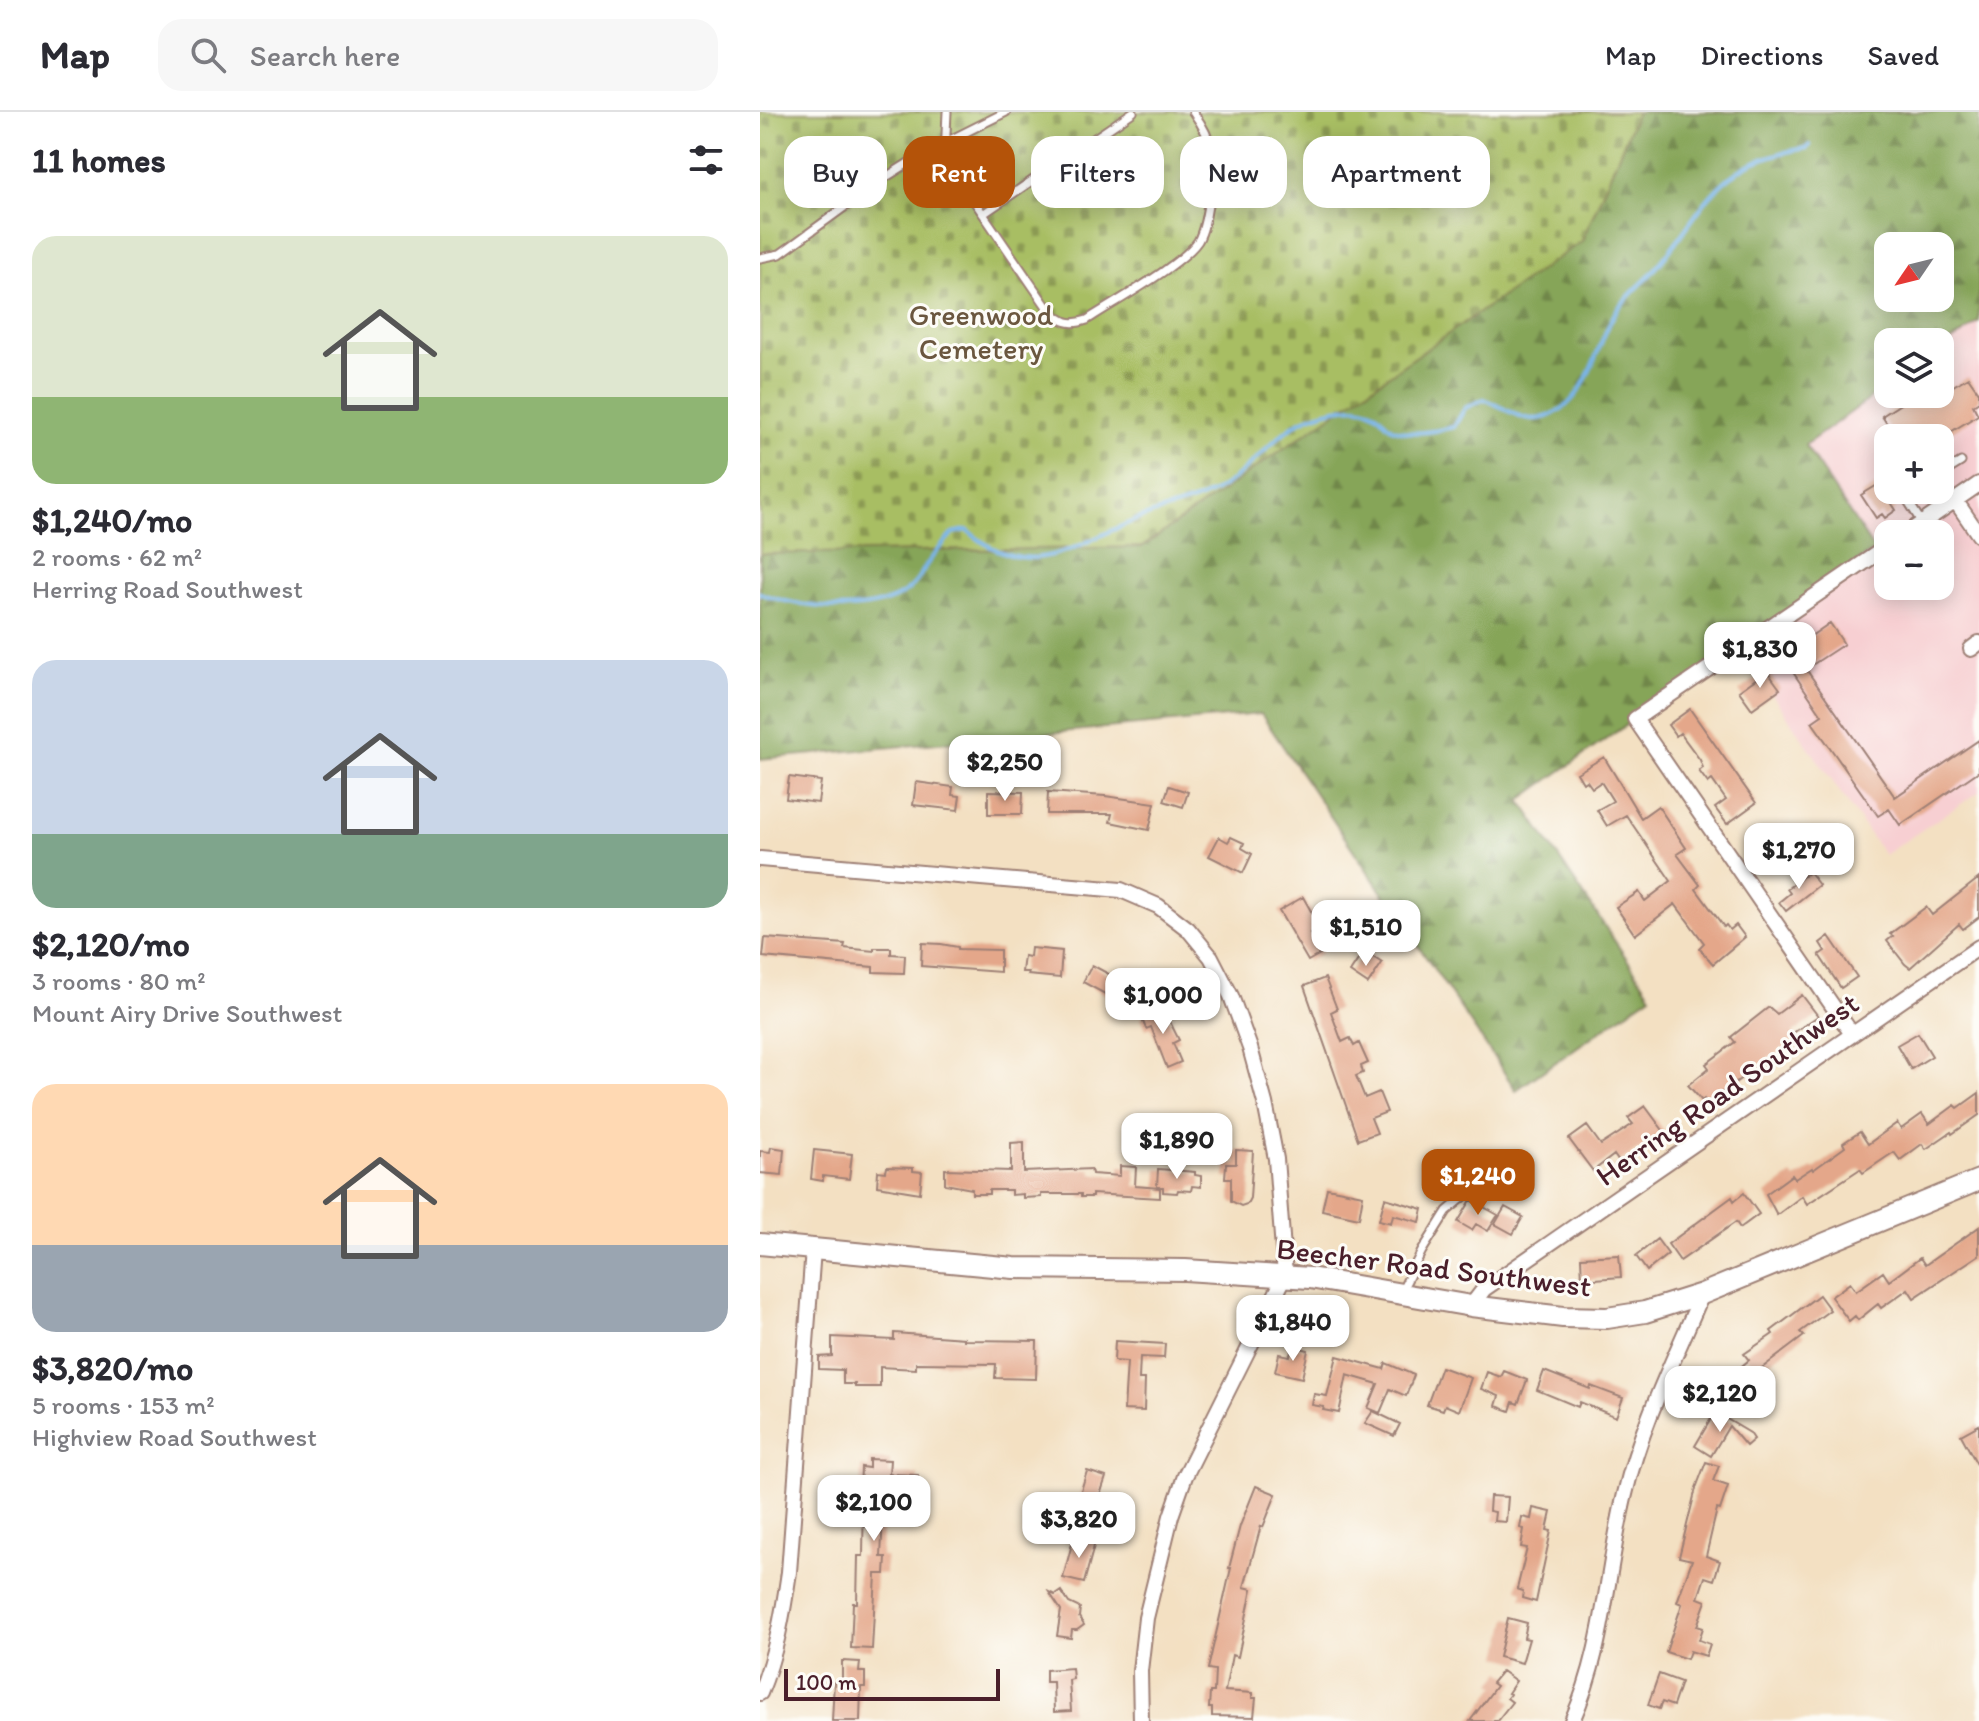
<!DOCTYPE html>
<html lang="en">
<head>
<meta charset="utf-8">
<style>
  :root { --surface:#fff; --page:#f7f7f7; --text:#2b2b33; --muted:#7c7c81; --line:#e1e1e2; --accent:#b45309 }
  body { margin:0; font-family:Itim,sans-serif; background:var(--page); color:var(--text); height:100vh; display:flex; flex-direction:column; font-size:30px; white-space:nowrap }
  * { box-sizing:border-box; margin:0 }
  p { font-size:26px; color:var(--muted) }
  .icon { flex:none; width:44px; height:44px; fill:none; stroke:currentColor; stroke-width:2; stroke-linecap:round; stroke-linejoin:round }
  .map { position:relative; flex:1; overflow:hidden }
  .side { display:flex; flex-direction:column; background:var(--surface); width:760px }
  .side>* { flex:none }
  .top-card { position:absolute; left:24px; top:24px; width:760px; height:72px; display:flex; gap:16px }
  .needle { width:52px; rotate:235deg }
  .fabs { position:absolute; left:1114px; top:120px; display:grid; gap:16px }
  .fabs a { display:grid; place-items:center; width:80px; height:80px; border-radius:16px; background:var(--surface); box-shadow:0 4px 20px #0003; font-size:40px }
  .scale { position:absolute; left:24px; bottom:20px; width:216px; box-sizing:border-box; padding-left:8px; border:4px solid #4a1f2b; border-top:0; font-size:22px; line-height:28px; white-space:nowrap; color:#4a1f2b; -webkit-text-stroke:6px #fdfcf7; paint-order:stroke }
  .price { position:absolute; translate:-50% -68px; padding:0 18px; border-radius:16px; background:#fff; color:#222; font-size:26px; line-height:52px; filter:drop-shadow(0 2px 4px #0008) }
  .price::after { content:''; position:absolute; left:50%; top:48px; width:24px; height:18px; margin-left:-12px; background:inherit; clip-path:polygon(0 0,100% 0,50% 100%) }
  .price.active { background:var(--accent); color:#fff }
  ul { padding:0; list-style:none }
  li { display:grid; align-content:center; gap:16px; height:424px; padding:0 32px }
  li span { display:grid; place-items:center; height:248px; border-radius:24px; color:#555 }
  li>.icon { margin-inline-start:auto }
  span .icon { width:144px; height:144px; fill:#fffc; stroke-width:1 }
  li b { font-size:34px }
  h2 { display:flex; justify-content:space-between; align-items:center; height:96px; padding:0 32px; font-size:34px }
  .pill { padding:0 28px; border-radius:24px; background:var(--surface); box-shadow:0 4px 20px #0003; font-size:28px; line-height:72px }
  .pill.active { background:var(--accent); color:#fff }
  header { display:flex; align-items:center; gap:48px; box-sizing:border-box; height:112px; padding:0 40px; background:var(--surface); border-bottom:2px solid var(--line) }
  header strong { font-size:38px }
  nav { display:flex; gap:44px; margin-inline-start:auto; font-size:28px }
  .search { width:560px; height:72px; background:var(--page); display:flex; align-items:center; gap:20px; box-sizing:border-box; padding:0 28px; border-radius:24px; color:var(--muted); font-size:30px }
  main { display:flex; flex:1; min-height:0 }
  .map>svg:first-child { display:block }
</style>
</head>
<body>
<header>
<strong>Map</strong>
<div class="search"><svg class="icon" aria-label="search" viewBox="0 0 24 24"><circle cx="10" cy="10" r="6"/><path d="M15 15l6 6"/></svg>Search here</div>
<nav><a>Map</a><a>Directions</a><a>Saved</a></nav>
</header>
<main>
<section class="side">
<h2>11 homes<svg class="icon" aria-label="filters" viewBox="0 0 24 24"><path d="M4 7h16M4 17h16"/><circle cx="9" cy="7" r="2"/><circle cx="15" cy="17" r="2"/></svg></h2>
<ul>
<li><span style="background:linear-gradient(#dfe7d0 65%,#8fb573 0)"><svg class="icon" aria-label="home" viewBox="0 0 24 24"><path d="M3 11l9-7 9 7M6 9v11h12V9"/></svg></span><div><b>$1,240/mo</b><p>2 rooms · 62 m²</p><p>Herring Road Southwest</p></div></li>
<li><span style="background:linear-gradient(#c9d6e8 70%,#7fa58c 0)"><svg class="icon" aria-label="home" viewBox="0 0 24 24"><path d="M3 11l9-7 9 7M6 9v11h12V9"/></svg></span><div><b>$2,120/mo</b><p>3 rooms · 80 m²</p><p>Mount Airy Drive Southwest</p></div></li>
<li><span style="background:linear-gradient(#ffd9b3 65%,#9aa5b1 0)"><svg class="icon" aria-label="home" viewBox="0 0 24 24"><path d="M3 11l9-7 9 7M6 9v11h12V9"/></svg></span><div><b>$3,820/mo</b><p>5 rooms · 153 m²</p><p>Highview Road Southwest</p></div></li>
</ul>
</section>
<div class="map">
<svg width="1219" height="1609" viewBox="0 0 1219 1609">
  <defs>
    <pattern id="forest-firs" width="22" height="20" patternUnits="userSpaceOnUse" patternTransform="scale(2)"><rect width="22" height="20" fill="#86a559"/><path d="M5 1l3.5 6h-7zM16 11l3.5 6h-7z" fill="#70864a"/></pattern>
    <pattern id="cemetery-stones" width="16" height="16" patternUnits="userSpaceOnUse" patternTransform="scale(2)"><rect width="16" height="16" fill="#a8be63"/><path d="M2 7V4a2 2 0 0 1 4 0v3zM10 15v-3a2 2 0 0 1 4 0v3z" fill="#8b9a52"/></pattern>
  </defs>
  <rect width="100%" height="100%" fill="#fdfcf7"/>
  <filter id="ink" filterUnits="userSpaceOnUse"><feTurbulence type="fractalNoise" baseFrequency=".0125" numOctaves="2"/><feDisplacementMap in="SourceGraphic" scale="16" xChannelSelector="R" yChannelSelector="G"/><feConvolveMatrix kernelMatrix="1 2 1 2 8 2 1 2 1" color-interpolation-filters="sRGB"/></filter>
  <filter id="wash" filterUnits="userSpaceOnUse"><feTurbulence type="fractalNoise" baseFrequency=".006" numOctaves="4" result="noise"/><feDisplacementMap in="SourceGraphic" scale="32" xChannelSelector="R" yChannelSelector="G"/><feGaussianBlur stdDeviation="1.8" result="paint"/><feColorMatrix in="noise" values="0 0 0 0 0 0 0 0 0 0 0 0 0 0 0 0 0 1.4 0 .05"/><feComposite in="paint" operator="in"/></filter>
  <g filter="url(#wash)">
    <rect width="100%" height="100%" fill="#f3e0c2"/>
    <path fill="#f7cfd2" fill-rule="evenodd" d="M 1219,210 L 1219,680 L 1124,743 L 978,534 L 1045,333 L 1128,274 L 1128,282 L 1180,282 L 1180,237 ZM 1128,326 L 1180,326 L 1180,378 L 1128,378 ZM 1128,422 L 1180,422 L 1180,474 L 1128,474 Z"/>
    <path fill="url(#forest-firs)" stroke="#686242" stroke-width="2" fill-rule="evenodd" d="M 655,0 L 1219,0 L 1219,210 L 1180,237 L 1180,230 L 1128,230 L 1128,274 L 1045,333 L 1114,438 L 760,688 L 891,883 L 756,978 L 501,602 L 0,647 L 0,179 ZM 1128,134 L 1180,134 L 1180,186 L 1128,186 Z"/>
    <path fill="url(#cemetery-stones)" stroke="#796e47" stroke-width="2" d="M 0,0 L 877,0 L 822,129 L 382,435 L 0,442 Z"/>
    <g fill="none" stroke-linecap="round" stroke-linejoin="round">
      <path stroke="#79b5eb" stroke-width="4" d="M 0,481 C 39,497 124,508 155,471 C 159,467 162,460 165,455 C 173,443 183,432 193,421 L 207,418 C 273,475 314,431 381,406 C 411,395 445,389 471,369 C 499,348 522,313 557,302 C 575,296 599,291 616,301 C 623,306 626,314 634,317 C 654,324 675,319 694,315 L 705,296 L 724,287 C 745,295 763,313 786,305 C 830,290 834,236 855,201 C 866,184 883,172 896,156 C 948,94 954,49 1047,36 L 1050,33"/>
    </g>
    <g id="blocks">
      <path fill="#e4a78a" d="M 1208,265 L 1219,281 L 1219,289 L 1213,293 L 1218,303 L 1181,326 L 1136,326 L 1122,304 L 1156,282 L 1162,287 L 1167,283 L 1170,288 Z
        M 1119,372 L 1136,398 L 1125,406 L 1122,402 L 1116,406 L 1101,383 Z
        M 1070,511 L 1084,532 L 1046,557 L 1135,685 L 1219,628 L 1219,659 L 1140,713 L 1129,697 L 1118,704 L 1071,637 L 1052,610 L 1062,603 L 1022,544 Z
        M 1007,559 L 1020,577 L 992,597 L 979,579 Z
        M 930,597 L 996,691 L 967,712 L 955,696 L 966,688 L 952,668 L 948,671 L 939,659 L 943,656 L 940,648 L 920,621 L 916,624 L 908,613 Z
        M 844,645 L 881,706 L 898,694 L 926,736 L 917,742 L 940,773 L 936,777 L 964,815 L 966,813 L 970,818 L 976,813 L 985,825 L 953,852 L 939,836 L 944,831 L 915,792 L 875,823 L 856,795 L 879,780 L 885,789 L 911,769 L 866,703 L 847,714 L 837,698 L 853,689 L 841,670 L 832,676 L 827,669 L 823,671 L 817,661 Z
        M 29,665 L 61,669 L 58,691 L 26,687 Z
        M 156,670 L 193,675 L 192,683 L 200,684 L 198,698 L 153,693 Z
        M 409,674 L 428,680 L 423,695 L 404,689 Z
        M 228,679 L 263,680 L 262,702 L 228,702 Z
        M 288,680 L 345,684 L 395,691 L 389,718 L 350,710 L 352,702 L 287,702 Z
        M 459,725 L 468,730 L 471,725 L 484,731 L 482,736 L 492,742 L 483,761 L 449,744 Z
        M 1049,760 L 1059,773 L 1026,799 L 1019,790 L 1030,781 L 1027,777 Z
        M 1219,766 L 1219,805 L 1203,817 L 1199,812 L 1150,856 L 1145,852 L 1127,829 L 1133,824 L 1130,822 L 1166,795 L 1172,803 Z
        M 543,785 L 560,815 L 550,821 L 562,841 L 548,849 L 519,799 Z
        M 1069,824 L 1097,865 L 1081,876 L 1059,843 L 1065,839 L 1060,831 Z
        M 5,826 L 85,832 L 84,836 L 114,839 L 114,836 L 131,836 L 131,842 L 145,843 L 144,861 L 113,860 L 113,855 L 3,845 Z
        M 162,831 L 181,832 L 198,835 L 198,837 L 240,838 L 240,860 L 161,854 Z
        M 271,836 L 302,839 L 300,866 L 268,863 L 269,860 L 262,860 L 264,844 L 270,845 Z
        M 604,839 L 622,851 L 608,872 L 590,860 Z
        M 332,853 L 356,866 L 355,868 L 362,872 L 360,874 L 373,882 L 367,894 L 323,870 Z
        M 565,866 L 577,897 L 571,900 L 582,930 L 590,926 L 594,934 L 599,931 L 608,951 L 601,954 L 603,961 L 596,964 L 605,986 L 619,980 L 627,1000 L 611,1006 L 617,1021 L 598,1028 L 544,874 Z
        M 1042,883 L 1058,904 L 1033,921 L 1037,926 L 947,991 L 944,987 L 942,989 L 928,973 L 949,956 L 946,952 L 975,930 L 971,925 L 1009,895 L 1017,902 Z
        M 403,896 L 419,928 L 413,931 L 421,950 L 407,956 L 391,915 L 386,917 L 381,905 Z
        M 1158,921 L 1172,944 L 1151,957 L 1137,933 Z
        M 1219,981 L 1219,1003 L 1192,1022 L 1191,1020 L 1166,1037 L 1162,1032 L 1140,1048 L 1134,1040 L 1103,1061 L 1100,1057 L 1047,1092 L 1042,1084 L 1017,1103 L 1006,1082 L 1032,1063 L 1035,1067 L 1052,1056 L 1053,1058 L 1085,1035 L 1083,1031 L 1100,1020 L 1108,1032 L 1137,1011 L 1141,1017 L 1162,1002 L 1169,1012 L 1195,993 L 1198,996 Z
        M 885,994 L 905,1021 L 859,1050 L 854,1043 L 833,1059 L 809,1027 L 827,1014 L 841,1033 L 873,1012 L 868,1006 Z
        M 264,1030 L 264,1060 L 331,1057 L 332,1062 L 360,1064 L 360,1054 L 376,1055 L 375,1074 L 400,1076 L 400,1086 L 332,1082 L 332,1085 L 321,1085 L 321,1082 L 281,1082 L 281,1085 L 263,1086 L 263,1082 L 251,1083 L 251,1078 L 229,1078 L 229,1082 L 212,1082 L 212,1077 L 185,1072 L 185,1057 L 251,1059 L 251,1031 Z
        M 11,1035 L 24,1037 L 22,1063 L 0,1061 L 0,1039 L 10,1040 Z
        M 54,1038 L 92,1042 L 89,1067 L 63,1064 L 63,1069 L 51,1067 Z
        M 476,1038 L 493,1039 L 490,1086 L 487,1092 L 481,1094 L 471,1089 L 471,1066 L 465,1066 L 466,1052 L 476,1052 Z
        M 127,1055 L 153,1056 L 153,1059 L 162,1060 L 160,1081 L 117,1074 L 118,1059 L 126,1060 Z
        M 398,1057 L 435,1060 L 435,1063 L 441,1064 L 441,1075 L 432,1074 L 431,1079 L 418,1078 L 417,1081 L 403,1080 L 403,1075 L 397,1075 Z
        M 567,1076 L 603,1083 L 599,1106 L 562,1098 Z
        M 984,1081 L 999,1102 L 980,1116 L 976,1110 L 920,1149 L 908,1132 L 972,1085 L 974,1089 Z
        M 625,1086 L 663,1097 L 660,1110 L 633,1103 L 631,1111 L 619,1108 Z
        M 711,1088 L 738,1103 L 728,1119 L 716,1112 L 712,1118 L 698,1110 Z
        M 745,1095 L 763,1105 L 753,1122 L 735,1112 Z
        M 1219,1115 L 1219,1143 L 1154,1186 L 1148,1177 L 1121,1196 L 1118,1192 L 1098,1208 L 1095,1204 L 1089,1209 L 1071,1185 L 1090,1171 L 1096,1179 L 1123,1160 L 1129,1169 L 1160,1146 L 1165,1153 Z
        M 897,1127 L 908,1142 L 887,1159 L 876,1144 Z
        M 859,1143 L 861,1165 L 822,1168 L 821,1145 Z
        M 1059,1183 L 1070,1198 L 1040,1220 L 1044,1224 L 990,1265 L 995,1270 L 977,1286 L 971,1279 L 969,1282 L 960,1272 L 989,1248 L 984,1242 L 1013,1222 L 1011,1219 Z
        M 134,1221 L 204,1226 L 204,1228 L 277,1229 L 276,1267 L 235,1266 L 236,1252 L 156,1251 L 156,1257 L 120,1255 L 120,1275 L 95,1275 L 95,1272 L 83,1272 L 83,1258 L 59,1257 L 59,1245 L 72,1244 L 72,1225 L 134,1228 Z
        M 355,1229 L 405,1232 L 404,1246 L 380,1245 L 379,1267 L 385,1267 L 384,1299 L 364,1298 L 367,1250 L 354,1249 Z
        M 532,1234 L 548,1238 L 542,1266 L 515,1260 L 519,1242 L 530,1244 Z
        M 577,1244 L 624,1257 L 626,1251 L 654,1263 L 646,1284 L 630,1277 L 620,1301 L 608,1296 L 618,1272 L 587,1263 L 579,1301 L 563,1298 L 564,1295 L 552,1293 L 554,1282 L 567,1284 Z
        M 681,1255 L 711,1266 L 699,1299 L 685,1293 L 683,1298 L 667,1293 Z
        M 744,1259 L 767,1268 L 758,1292 L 753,1290 L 750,1299 L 736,1294 L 739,1284 L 721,1277 L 727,1260 L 741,1265 Z
        M 784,1259 L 830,1277 L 831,1274 L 863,1286 L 856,1305 L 820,1290 L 818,1295 L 777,1278 Z
        M 613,1299 L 640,1312 L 634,1324 L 605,1311 Z
        M 955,1300 L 990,1321 L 994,1327 L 986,1334 L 969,1314 L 951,1344 L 935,1334 Z
        M 1219,1313 L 1219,1356 L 1201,1323 Z
        M 109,1347 L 130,1348 L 129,1362 L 158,1363 L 158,1383 L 124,1382 L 121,1445 L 126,1445 L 125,1462 L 116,1462 L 112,1537 L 91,1536 L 93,1491 L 97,1491 L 98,1444 L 103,1444 L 104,1378 L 100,1378 L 101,1355 L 109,1356 Z
        M 946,1350 L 959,1354 L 953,1369 L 968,1374 L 960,1398 L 957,1397 L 946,1444 L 960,1449 L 954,1468 L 945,1465 L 938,1486 L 946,1489 L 937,1514 L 943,1516 L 939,1528 L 950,1532 L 946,1544 L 930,1539 L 927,1547 L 906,1540 L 922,1492 L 917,1490 L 932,1448 L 919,1445 L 936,1376 Z
        M 327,1359 L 346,1365 L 339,1386 L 344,1388 L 338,1405 L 315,1398 Z
        M 496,1374 L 516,1382 L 503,1415 L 501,1414 L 484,1475 L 492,1477 L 478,1545 L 472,1543 L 465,1579 L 492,1581 L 492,1586 L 496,1586 L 494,1605 L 452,1604 L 452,1596 L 449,1596 L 450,1580 L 454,1580 L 455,1558 L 448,1557 L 471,1456 L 469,1456 L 480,1414 Z
        M 730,1384 L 748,1385 L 746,1410 L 734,1409 L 735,1400 L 729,1399 Z
        M 773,1396 L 791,1400 L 787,1418 L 791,1419 L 776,1490 L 762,1486 L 763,1479 L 757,1477 L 767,1436 L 761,1435 L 764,1417 L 760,1416 L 762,1405 L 771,1407 Z
        M 314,1424 L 335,1430 L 324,1471 L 303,1466 Z
        M 301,1479 L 309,1491 L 320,1496 L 319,1505 L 324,1513 L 317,1518 L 312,1518 L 311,1526 L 297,1524 L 301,1498 L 289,1480 L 295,1483 Z
        M 748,1506 L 767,1511 L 764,1526 L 769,1527 L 762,1551 L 739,1545 Z
        M 82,1549 L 100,1550 L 99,1560 L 105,1560 L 105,1575 L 101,1575 L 100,1609 L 72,1609 L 74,1570 L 82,1570 Z
        M 312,1556 L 313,1567 L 309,1568 L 311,1599 L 294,1600 L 293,1570 L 286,1570 L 286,1558 Z
        M 742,1559 L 756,1569 L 748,1581 L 750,1582 L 747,1586 L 752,1590 L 737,1609 L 710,1609 L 736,1574 L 732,1571 Z
        M 899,1562 L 921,1570 L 913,1594 L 902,1590 L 899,1597 L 888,1593 Z"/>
    </g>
  </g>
  <g filter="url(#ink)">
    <use href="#blocks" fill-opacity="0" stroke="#9e8076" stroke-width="2"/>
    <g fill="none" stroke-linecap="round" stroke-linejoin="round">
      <g stroke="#9e8076" stroke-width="11">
        <path id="lane" d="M 187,0 L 185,43 L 188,51 L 289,198 C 303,210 309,214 327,208 C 354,190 422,153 438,129 C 446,115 447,96 450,81 C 456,46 454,29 433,0
          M 223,102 L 373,0
          M 0,146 L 20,142 L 123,67 L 166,40 L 246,0
          M 1180,363 L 1201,350
          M 1141,378 L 1162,411
          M 1146,385 L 1157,378
          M 641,1180 L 662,1139 L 687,1099 L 717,1074"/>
      </g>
      <g stroke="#9e8076" stroke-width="18">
        <path id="street" d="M 1195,388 L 1219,423
          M 1146,422 L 1219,372
          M 1211,537 L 1219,531
          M 0,747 L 361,778 L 398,794 L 428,817 L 451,845 L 471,884 L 490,936 L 505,991 L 516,1047 L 525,1164 L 425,1364 L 411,1404 L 386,1506 L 380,1559 L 381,1609
          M 1092,922 L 875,607 L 1128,434
          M 711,1194 L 724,1177 L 1219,835
          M 0,1581 C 16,1542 23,1502 29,1460 L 53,1137
          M 812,1609 C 845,1535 846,1460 865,1382 C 881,1313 914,1248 942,1182"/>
      </g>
      <g stroke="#9e8076" stroke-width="24">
        <path id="secondary" d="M 0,1132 L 254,1156 L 425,1158 L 550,1166 L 711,1194 L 803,1205 L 847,1206 L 885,1200 L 942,1182 L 1219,1068"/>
      </g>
      <use href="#lane" stroke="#fff" stroke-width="7"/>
      <use href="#street" stroke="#fff" stroke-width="14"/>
      <use href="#secondary" stroke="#fff" stroke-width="20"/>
    </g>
  </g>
  <g text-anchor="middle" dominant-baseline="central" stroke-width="6" stroke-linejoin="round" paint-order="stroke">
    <g font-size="30" fill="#6b573f" stroke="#fdfcf7">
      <text x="221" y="202">Greenwood<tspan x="221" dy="34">Cemetery</tspan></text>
    </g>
    <g font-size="30" fill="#4a1f2b" stroke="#fdfcf7">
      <text transform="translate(967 977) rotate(-35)">Herring Road Southwest</text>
      <text transform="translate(674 1155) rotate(7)">Beecher Road Southwest</text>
    </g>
  </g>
</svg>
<div class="fabs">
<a><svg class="needle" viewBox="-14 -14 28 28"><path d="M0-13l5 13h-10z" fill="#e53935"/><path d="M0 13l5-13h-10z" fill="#7c7c81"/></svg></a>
<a><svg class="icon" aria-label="layers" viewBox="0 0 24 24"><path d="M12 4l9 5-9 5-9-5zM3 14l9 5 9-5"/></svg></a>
<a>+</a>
<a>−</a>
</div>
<div class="scale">100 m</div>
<b class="price" style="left:1000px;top:578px">$1,830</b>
<b class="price" style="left:245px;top:691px">$2,250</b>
<b class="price" style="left:1039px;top:779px">$1,270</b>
<b class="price" style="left:606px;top:856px">$1,510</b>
<b class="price" style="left:403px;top:924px">$1,000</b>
<b class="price" style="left:417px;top:1069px">$1,890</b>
<b class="price active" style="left:718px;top:1105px">$1,240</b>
<b class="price" style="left:533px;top:1251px">$1,840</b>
<b class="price" style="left:960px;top:1322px">$2,120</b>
<b class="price" style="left:114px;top:1431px">$2,100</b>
<b class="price" style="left:319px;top:1448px">$3,820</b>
<div class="top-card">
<a class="pill">Buy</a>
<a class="pill active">Rent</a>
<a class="pill">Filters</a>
<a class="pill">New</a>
<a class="pill">Apartment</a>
</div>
</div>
</main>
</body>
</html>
